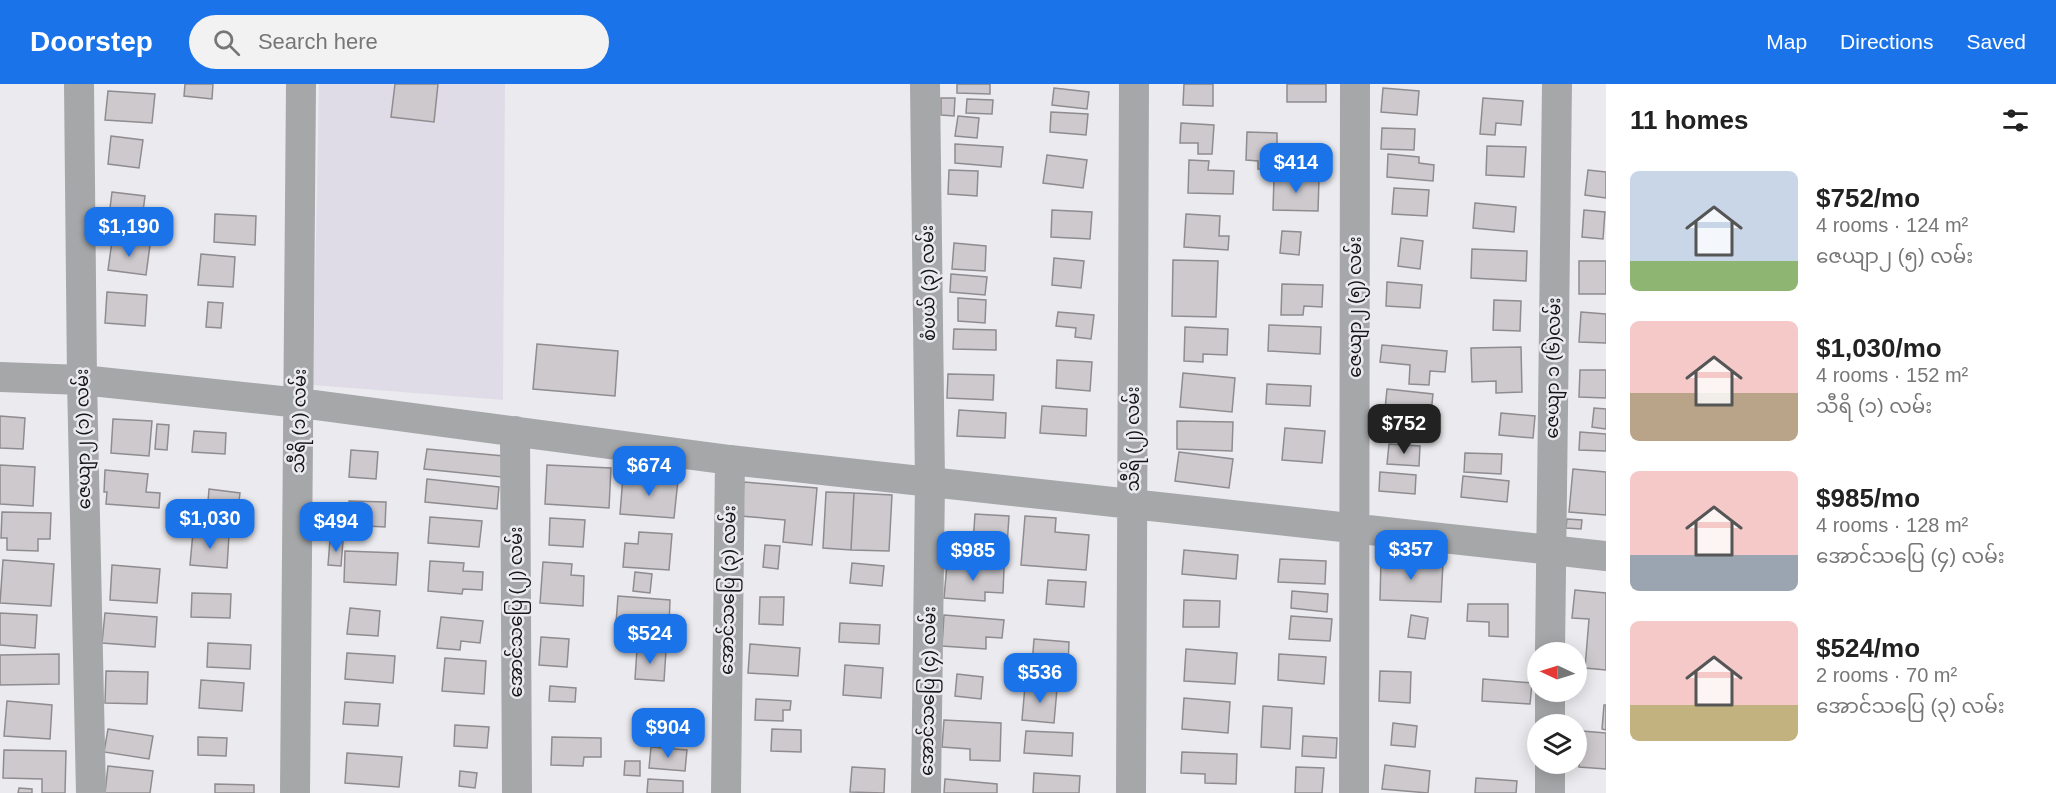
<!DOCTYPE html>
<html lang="en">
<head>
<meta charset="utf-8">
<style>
  :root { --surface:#fff; --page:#f2f2f2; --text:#222; --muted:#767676; --accent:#1a73e8 }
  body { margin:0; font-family:Helvetica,"Noto Sans Myanmar",sans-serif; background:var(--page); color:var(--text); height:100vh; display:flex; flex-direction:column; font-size:22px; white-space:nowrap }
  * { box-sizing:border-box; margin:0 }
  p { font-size:20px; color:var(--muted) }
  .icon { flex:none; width:33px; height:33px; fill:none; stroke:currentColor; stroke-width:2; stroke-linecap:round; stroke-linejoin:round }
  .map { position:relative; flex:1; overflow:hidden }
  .sheet { display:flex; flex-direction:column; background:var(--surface); width:450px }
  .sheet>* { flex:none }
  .needle { width:39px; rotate:274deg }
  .fabs { position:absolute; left:1527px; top:558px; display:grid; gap:12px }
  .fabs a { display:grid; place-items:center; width:60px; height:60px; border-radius:50%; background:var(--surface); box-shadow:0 3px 15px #0003; font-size:30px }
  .price { position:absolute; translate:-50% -51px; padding:0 14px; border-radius:12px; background:var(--accent); color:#fff; font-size:20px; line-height:39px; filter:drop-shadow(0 2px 3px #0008) }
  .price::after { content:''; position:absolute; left:50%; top:36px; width:18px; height:14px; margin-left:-9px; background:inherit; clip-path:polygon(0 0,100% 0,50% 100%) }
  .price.on { background:#222; color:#fff }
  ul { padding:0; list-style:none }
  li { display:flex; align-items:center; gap:18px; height:150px; padding:0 24px }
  li span { display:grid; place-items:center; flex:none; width:168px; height:120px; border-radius:9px; color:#555 }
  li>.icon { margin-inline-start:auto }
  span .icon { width:72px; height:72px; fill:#fffc; stroke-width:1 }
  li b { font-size:26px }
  h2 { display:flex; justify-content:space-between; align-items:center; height:72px; padding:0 24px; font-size:26px }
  header { display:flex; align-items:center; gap:36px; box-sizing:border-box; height:84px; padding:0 30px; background:var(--accent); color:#fff }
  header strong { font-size:28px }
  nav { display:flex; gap:33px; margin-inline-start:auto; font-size:21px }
  .search { width:420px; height:54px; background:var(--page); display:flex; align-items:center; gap:15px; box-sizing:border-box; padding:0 21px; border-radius:33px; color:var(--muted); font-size:22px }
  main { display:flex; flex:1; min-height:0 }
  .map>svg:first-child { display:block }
</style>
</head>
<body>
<header>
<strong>Doorstep</strong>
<div class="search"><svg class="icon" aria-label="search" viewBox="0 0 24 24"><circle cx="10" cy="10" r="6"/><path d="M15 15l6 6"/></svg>Search here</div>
<nav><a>Map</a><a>Directions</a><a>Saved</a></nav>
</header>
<main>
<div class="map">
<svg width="1606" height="709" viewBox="0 0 1606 709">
  <rect width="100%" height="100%" fill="#ebebef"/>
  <path fill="#dfdce8" d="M 319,0 L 505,0 L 503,316 L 313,301 Z"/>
  <path fill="#cdc9cd" stroke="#8f8c8f" stroke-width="1.5" d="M 185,0 L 213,0 L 212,15 L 184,12 Z
    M 395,0 L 438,0 L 434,38 L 391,33 Z
    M 957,0 L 990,0 L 990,10 L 957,9 Z
    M 1184,0 L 1213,0 L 1213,22 L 1183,21 Z
    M 1287,0 L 1326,0 L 1326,18 L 1287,18 Z
    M 1054,4 L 1089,8 L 1087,25 L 1052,21 Z
    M 1383,4 L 1419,7 L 1417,31 L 1381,28 Z
    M 108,7 L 155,10 L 152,39 L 105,36 Z
    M 941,14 L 955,14 L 954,32 L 941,31 Z
    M 1483,14 L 1523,17 L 1521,41 L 1496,39 L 1495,51 L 1480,50 Z
    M 967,15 L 993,16 L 992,30 L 966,29 Z
    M 1051,28 L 1088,30 L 1086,51 L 1050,48 Z
    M 958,32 L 979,34 L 977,54 L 955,52 Z
    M 1181,39 L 1214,41 L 1212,70 L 1198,70 L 1198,59 L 1180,59 Z
    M 1382,44 L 1415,45 L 1414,66 L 1381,65 Z
    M 1247,48 L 1277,49 L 1277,86 L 1258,85 L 1258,77 L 1246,76 Z
    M 111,52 L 143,56 L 139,84 L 108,80 Z
    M 955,60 L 1003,63 L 1001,83 L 955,79 Z
    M 1487,62 L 1526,63 L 1524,93 L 1486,91 Z
    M 1388,70 L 1419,73 L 1419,79 L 1434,81 L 1433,97 L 1387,93 Z
    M 1047,71 L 1087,76 L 1083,104 L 1043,99 Z
    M 1189,76 L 1209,77 L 1208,86 L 1234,87 L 1233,110 L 1188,109 Z
    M 949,86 L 978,87 L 977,112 L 948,110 Z
    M 1588,86 L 1606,88 L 1606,114 L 1585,111 Z
    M 1274,93 L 1319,95 L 1318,127 L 1273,126 Z
    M 1394,104 L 1429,106 L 1427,132 L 1392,130 Z
    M 112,108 L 145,112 L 141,144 L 108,140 Z
    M 1475,119 L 1516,123 L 1514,148 L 1473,144 Z
    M 1052,126 L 1092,128 L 1090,155 L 1051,153 Z
    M 1584,126 L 1605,128 L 1603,155 L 1582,153 Z
    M 215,130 L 256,132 L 255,161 L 214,158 Z
    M 1186,130 L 1220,132 L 1219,152 L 1229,152 L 1228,166 L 1184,163 Z
    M 1282,147 L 1301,148 L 1299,171 L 1280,169 Z
    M 1401,154 L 1423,157 L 1420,185 L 1398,182 Z
    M 112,157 L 150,161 L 146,191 L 108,186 Z
    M 954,159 L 986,162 L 985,187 L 952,185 Z
    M 1472,165 L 1527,167 L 1526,197 L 1471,194 Z
    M 201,170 L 235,173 L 233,203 L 198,201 Z
    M 1054,174 L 1084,177 L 1081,204 L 1052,201 Z
    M 1173,176 L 1218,177 L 1216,233 L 1172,232 Z
    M 1579,177 L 1606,177 L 1606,210 L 1579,210 Z
    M 951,190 L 987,193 L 985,211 L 950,208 Z
    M 1387,198 L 1422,201 L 1420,224 L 1386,222 Z
    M 1282,200 L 1323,201 L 1322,223 L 1304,222 L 1303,231 L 1281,231 Z
    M 107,208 L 147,211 L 145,242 L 105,239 Z
    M 958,214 L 986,216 L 985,239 L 958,237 Z
    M 1494,216 L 1521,217 L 1520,247 L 1493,246 Z
    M 208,218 L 223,219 L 221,244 L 206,243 Z
    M 1058,228 L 1094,231 L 1091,255 L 1075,253 L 1076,244 L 1056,242 Z
    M 1581,228 L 1606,230 L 1606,259 L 1579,258 Z
    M 1269,241 L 1321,243 L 1320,270 L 1268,267 Z
    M 1185,243 L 1228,245 L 1227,271 L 1203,270 L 1203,278 L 1184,277 Z
    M 954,245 L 996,246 L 996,266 L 953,265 Z
    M 537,260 L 618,267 L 615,312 L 533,305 Z
    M 1382,261 L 1447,267 L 1445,288 L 1430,287 L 1429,301 L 1409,300 L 1410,281 L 1380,278 Z
    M 1521,263 L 1522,308 L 1496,309 L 1496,297 L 1472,298 L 1471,264 Z
    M 1057,276 L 1092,278 L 1090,307 L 1056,304 Z
    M 1580,286 L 1606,286 L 1606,314 L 1579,313 Z
    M 1183,289 L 1235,294 L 1232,328 L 1180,323 Z
    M 948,290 L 994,291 L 993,316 L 947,314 Z
    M 1267,300 L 1311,302 L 1310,322 L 1266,320 Z
    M 1387,305 L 1433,310 L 1431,330 L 1385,325 Z
    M 1042,322 L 1087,325 L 1086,352 L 1040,349 Z
    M 1594,324 L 1606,325 L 1606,345 L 1592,343 Z
    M 959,326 L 1006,329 L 1005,354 L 957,352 Z
    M 1371,329 L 1390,331 L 1388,351 L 1369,350 Z
    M 1501,329 L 1535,332 L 1533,354 L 1499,351 Z
    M 0,332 L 25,334 L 23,365 L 0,364 Z
    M 113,335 L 152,337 L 149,372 L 111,369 Z
    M 1177,337 L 1233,338 L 1232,367 L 1177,365 Z
    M 157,340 L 169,341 L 167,366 L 155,365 Z
    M 1285,344 L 1325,347 L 1322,379 L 1282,376 Z
    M 194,347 L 226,349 L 225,370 L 192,368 Z
    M 1580,348 L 1606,350 L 1606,367 L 1579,366 Z
    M 1389,360 L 1420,362 L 1419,382 L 1387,380 Z
    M 427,365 L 504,372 L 502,393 L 424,385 Z
    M 351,366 L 378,368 L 376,395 L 349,393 Z
    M 1179,368 L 1233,375 L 1229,404 L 1175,397 Z
    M 1465,369 L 1502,370 L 1501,390 L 1464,388 Z
    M 0,381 L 35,383 L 33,422 L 0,420 Z
    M 547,381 L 611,384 L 609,424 L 545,420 Z
    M 1573,385 L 1606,388 L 1606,431 L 1569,428 Z
    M 105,386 L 148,390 L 146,408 L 160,409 L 159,424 L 106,420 L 107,408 L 104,408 Z
    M 1380,388 L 1416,391 L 1415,410 L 1379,407 Z
    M 623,392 L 678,396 L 674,434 L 620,430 Z
    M 1463,392 L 1509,397 L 1507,418 L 1461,413 Z
    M 427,395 L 499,403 L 497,425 L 425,418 Z
    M 744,398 L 817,404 L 812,461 L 783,458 L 785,436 L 741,432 Z
    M 209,405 L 240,409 L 237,434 L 207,431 Z
    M 826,408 L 854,409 L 851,466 L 823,464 Z
    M 854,409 L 892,411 L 889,467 L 851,466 Z
    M 349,417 L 386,418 L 385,443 L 348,441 Z
    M 185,427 L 201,427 L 201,444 L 184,443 Z
    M 2,428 L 51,429 L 50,455 L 38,455 L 38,467 L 7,466 L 7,454 L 1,454 Z
    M 975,430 L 1009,432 L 1006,477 L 972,474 Z
    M 1025,432 L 1056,434 L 1055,448 L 1089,451 L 1086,486 L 1021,481 Z
    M 430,433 L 482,437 L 479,463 L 428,459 Z
    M 550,434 L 585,436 L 583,463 L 549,461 Z
    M 1567,435 L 1582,436 L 1581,445 L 1566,444 Z
    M 193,448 L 229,451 L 227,484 L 190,481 Z
    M 639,448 L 672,450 L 669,486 L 623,483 L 625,459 L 638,460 Z
    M 330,456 L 343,457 L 341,482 L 328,481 Z
    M 948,458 L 969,459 L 967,479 L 946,478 Z
    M 765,461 L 780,462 L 778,485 L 763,483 Z
    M 1184,466 L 1238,471 L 1236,495 L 1182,490 Z
    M 345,467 L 398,469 L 396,501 L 344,498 Z
    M 1280,475 L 1326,477 L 1325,500 L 1278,498 Z
    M 3,476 L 54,480 L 51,522 L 0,519 Z
    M 1381,476 L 1443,478 L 1441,518 L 1380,516 Z
    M 430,477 L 464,479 L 463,487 L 483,488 L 482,506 L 463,505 L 462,510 L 428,507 Z
    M 543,478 L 572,480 L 571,491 L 584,492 L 583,522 L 540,519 Z
    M 852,479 L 884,482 L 882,502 L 850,499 Z
    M 947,480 L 1004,484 L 1003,509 L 985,508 L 985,517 L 944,514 Z
    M 112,481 L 160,485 L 157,519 L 110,516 Z
    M 635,488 L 652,490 L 650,509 L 633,507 Z
    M 1048,496 L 1086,498 L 1084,523 L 1046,520 Z
    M 1575,506 L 1606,509 L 1606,586 L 1585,584 L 1589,535 L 1572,534 Z
    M 1292,507 L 1328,510 L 1327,528 L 1291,524 Z
    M 192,509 L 231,510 L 230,534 L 191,533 Z
    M 618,512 L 670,516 L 669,542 L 616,539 Z
    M 760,513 L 784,513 L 783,541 L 759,540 Z
    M 1184,516 L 1220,517 L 1219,543 L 1183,543 Z
    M 1468,520 L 1508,520 L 1508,553 L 1489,552 L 1489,538 L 1467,537 Z
    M 350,524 L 380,527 L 378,552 L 347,550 Z
    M 0,529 L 37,531 L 35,564 L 0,561 Z
    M 105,529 L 157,533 L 155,563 L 102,559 Z
    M 944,531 L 1004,536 L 1002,554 L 986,553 L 986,565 L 942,562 Z
    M 1411,531 L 1428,534 L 1425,555 L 1408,553 Z
    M 1291,532 L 1332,535 L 1330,557 L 1289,555 Z
    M 441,533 L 483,537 L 480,559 L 461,557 L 460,566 L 437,564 Z
    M 840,539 L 880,541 L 879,560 L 839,558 Z
    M 541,553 L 569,555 L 567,583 L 539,581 Z
    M 1034,555 L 1069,558 L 1068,584 L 1032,581 Z
    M 208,559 L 251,561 L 250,585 L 207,583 Z
    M 750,560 L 800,564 L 798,592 L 748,589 Z
    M 637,565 L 666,567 L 664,597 L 635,595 Z
    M 1186,565 L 1237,569 L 1235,600 L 1184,597 Z
    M 347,569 L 395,572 L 393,599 L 345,595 Z
    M 59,570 L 59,600 L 0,601 L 0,571 Z
    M 1279,570 L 1326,573 L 1324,600 L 1278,596 Z
    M 445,574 L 486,577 L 484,610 L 442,607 Z
    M 845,581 L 883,584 L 881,614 L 843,611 Z
    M 106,587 L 148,588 L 147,620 L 105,619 Z
    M 1380,587 L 1411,588 L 1410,619 L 1379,617 Z
    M 957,590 L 983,593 L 981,615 L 955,612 Z
    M 1483,595 L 1532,599 L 1530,620 L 1482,617 Z
    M 201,596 L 244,599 L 242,627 L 199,624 Z
    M 550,602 L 576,604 L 575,618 L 549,617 Z
    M 1025,602 L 1057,605 L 1054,639 L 1022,636 Z
    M 1184,614 L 1230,618 L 1228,649 L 1182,645 Z
    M 756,615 L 791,617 L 790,626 L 783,626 L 783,637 L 755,636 Z
    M 7,617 L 52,621 L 50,655 L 4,652 Z
    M 345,618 L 380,620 L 378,642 L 343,640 Z
    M 1604,621 L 1606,621 L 1606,646 L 1602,645 Z
    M 1263,622 L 1292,624 L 1290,665 L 1261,663 Z
    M 944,636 L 1001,639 L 1000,677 L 970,676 L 970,665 L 942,663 Z
    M 1393,639 L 1417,642 L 1415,663 L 1391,661 Z
    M 455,641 L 489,643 L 487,664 L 454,662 Z
    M 108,645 L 153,652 L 149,675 L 104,668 Z
    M 772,645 L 801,646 L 801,668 L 771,667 Z
    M 1026,647 L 1073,649 L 1072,672 L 1024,669 Z
    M 1582,647 L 1606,649 L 1606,685 L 1579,683 Z
    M 1303,652 L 1337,654 L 1336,674 L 1302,672 Z
    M 198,653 L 227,654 L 226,672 L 198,671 Z
    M 552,653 L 601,654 L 601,673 L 584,673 L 583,682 L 551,681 Z
    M 651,663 L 687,666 L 685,687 L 649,684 Z
    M 4,666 L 66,667 L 65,709 L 42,709 L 42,695 L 3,694 Z
    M 1182,668 L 1237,670 L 1236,700 L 1205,699 L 1205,690 L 1181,689 Z
    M 347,669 L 402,673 L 399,703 L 345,699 Z
    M 625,677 L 640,677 L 640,692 L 624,691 Z
    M 1385,681 L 1430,687 L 1428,709 L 1382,705 Z
    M 108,682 L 153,687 L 150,709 L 105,709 Z
    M 852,683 L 885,685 L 884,709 L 850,708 Z
    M 1296,683 L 1324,684 L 1322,709 L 1295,709 Z
    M 460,687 L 477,689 L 475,704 L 459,702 Z
    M 1034,689 L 1080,692 L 1079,709 L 1033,709 Z
    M 1476,694 L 1517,697 L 1516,709 L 1475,709 Z
    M 648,695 L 683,697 L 683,709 L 647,709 Z
    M 945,695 L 997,700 L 997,709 L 944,709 Z
    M 215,700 L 254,701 L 254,709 L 215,709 Z
    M 19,704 L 32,705 L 32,709 L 18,709 Z"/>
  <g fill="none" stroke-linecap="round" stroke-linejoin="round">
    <path stroke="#a6a7a9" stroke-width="30" d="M 79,0 L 82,296 L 91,709
      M 925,0 L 930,398 L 926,709
      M 0,293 L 82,296 L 300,319 L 730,376 L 1606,472
      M 515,347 L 517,709
      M 1550,568 L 1557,0
      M 1550,640 L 1550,608
      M 295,709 L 301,0
      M 726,709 L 730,376
      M 1131,709 L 1134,0
      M 1354,709 L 1355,0
      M 1550,709 L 1550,680"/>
  </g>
  <g text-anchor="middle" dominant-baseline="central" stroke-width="5" stroke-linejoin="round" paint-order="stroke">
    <g font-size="18" fill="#151517" stroke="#ebebef">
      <text transform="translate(928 199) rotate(-91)">စံပယ် (၃) လမ်း</text>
      <text transform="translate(1355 223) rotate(-90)">ဇေယျာ၂ (၅) လမ်း</text>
      <text transform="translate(1553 284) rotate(-89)">ဇေယျာ ၁ (၆)လမ်း</text>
      <text transform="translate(299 337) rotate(-89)">သီရိ (၁) လမ်း</text>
      <text transform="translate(83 355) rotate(-91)">ဇေယျာ၂ (၁) လမ်း</text>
      <text transform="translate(1133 355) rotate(-90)">သီရိ (၂) လမ်း</text>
      <text transform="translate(728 506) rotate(-89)">အောင်သပြေ (၃) လမ်း</text>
      <text transform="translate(516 528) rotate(-90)">အောင်သပြေ (၂) လမ်း</text>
      <text transform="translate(928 607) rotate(-89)">အောင်သပြေ (၄) လမ်း</text>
    </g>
  </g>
</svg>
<div class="fabs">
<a><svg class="needle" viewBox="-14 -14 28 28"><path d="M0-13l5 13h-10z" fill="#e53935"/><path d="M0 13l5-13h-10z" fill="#767676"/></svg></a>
<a><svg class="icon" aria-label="layers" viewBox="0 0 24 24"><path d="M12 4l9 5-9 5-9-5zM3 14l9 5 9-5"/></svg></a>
</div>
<b class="price" style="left:1296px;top:110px">$414</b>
<b class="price" style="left:129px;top:174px">$1,190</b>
<b class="price on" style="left:1404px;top:371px">$752</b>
<b class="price" style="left:649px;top:413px">$674</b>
<b class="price" style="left:210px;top:466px">$1,030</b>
<b class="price" style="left:336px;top:469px">$494</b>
<b class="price" style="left:1411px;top:497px">$357</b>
<b class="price" style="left:973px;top:498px">$985</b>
<b class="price" style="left:650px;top:581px">$524</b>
<b class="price" style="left:1040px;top:620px">$536</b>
<b class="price" style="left:668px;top:675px">$904</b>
</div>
<section class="sheet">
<h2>11 homes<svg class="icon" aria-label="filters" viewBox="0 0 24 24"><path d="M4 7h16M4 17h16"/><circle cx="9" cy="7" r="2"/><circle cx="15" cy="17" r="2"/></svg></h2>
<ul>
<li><span style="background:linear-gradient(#c9d6e8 75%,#8fb573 0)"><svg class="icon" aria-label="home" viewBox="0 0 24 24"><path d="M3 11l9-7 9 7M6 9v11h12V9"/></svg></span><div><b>$752/mo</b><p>4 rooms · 124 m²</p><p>ဇေယျာ၂ (၅) လမ်း</p></div></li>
<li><span style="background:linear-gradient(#f6c9c9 60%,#b9a48a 0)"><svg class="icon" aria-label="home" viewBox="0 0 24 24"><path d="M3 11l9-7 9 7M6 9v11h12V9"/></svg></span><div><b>$1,030/mo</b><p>4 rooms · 152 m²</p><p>သီရိ (၁) လမ်း</p></div></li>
<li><span style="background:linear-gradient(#f6c9c9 70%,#9aa5b1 0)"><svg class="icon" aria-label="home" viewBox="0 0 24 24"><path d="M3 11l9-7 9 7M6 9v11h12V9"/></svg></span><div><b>$985/mo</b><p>4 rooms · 128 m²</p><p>အောင်သပြေ (၄) လမ်း</p></div></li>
<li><span style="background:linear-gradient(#f6c9c9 70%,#c2b280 0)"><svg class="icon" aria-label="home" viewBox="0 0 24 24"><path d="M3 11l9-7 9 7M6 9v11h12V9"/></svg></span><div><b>$524/mo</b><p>2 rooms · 70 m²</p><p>အောင်သပြေ (၃) လမ်း</p></div></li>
</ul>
</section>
</main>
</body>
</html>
